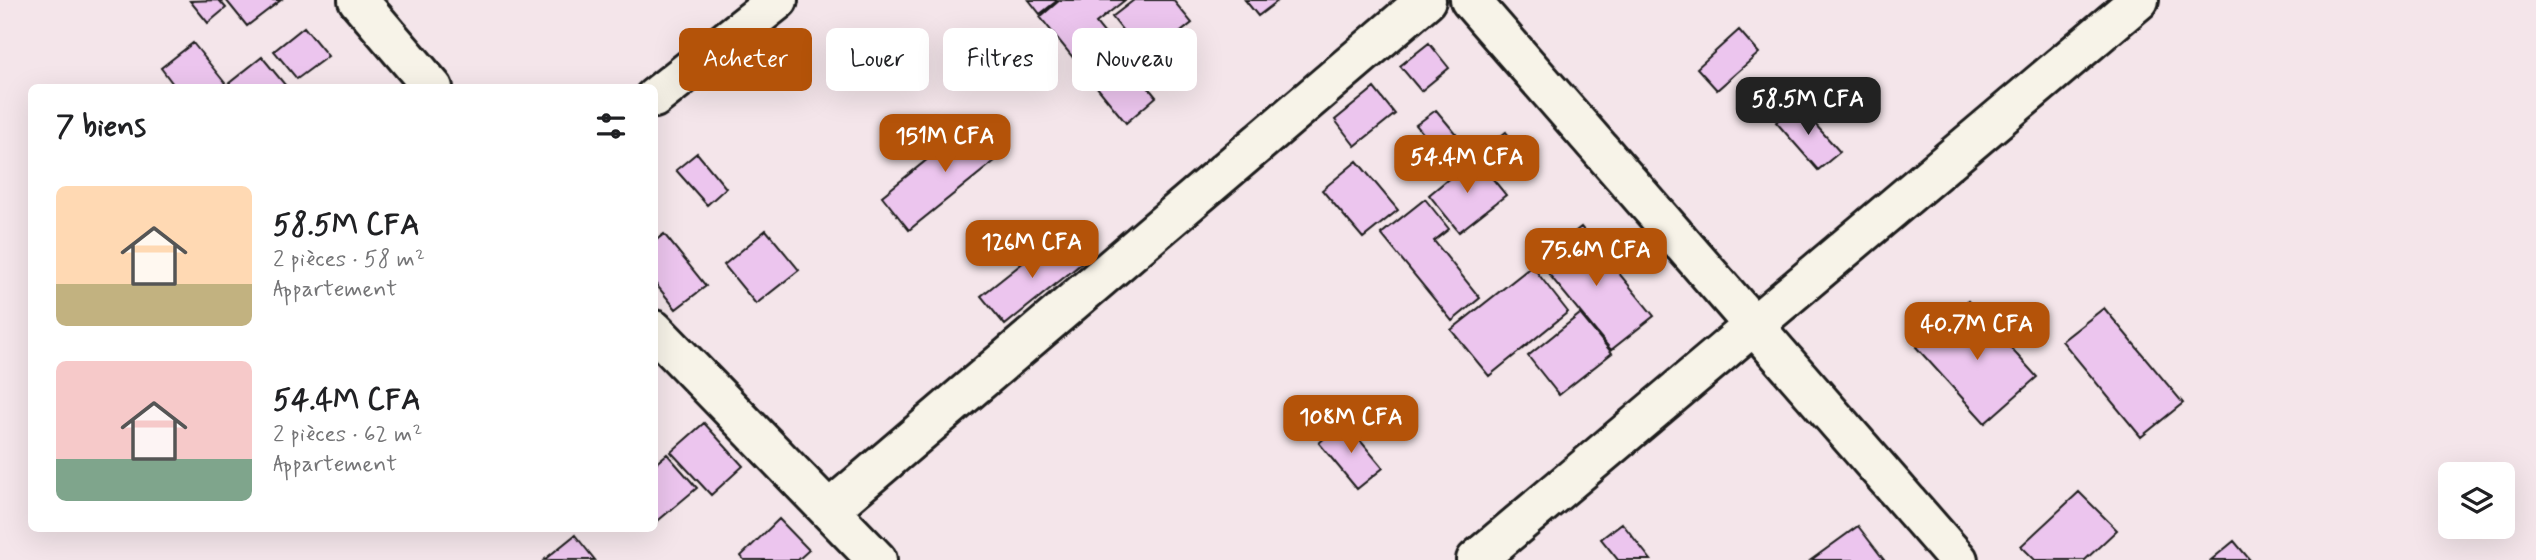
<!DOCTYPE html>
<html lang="fr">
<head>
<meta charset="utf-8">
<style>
  :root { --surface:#fff; --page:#f2f2f2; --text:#202124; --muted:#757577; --accent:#b45309 }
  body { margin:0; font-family:Mynerve,sans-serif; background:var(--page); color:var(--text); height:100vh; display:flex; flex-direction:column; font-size:26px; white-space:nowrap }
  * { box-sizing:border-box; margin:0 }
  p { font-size:23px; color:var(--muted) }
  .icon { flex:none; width:38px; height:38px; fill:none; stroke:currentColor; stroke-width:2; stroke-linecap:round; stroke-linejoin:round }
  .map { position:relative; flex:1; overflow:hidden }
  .drawer { position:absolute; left:28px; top:84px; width:630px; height:448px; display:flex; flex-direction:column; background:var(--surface); border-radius:10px; box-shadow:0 7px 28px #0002 }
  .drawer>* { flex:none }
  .top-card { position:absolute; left:679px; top:28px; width:665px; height:63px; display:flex; gap:14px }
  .controls { position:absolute; left:2438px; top:462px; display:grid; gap:14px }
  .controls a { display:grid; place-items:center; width:77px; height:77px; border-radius:10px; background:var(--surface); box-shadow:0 7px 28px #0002; font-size:35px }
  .price { position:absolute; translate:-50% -60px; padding:0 16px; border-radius:14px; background:var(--accent); color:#fff; font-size:23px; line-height:46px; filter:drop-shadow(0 2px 4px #0008) }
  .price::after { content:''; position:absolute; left:50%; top:42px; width:21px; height:16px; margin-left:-10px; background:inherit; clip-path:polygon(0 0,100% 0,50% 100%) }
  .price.active { background:#222; color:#fff }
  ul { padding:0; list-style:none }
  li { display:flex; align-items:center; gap:21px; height:175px; padding:0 28px }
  li span { display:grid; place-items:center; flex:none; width:196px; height:140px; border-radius:10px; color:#555 }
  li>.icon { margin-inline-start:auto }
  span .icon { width:84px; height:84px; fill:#fffc; stroke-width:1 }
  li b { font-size:30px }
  h2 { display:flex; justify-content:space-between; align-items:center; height:84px; padding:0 28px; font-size:30px }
  .tag { padding:0 24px; border-radius:10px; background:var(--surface); box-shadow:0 7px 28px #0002; font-size:24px; line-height:63px }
  .tag.active { background:var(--accent); color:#fff }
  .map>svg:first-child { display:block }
</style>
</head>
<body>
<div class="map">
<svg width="2536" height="560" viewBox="0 0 2536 560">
  <rect width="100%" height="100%" fill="#f4e5ea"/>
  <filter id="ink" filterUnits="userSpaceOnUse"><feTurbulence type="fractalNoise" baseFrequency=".0143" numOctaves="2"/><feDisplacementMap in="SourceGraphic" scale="14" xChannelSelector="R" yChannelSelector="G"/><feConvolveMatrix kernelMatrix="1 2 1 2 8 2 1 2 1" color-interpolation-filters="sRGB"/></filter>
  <g filter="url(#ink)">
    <path fill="#ecc5ee" stroke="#1c1c1c" stroke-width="2" d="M 219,0 L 226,8 L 208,23 L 190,1 Z
      M 226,0 L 281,0 L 247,26 Z
      M 1029,0 L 1058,0 L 1040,14 Z
      M 1060,0 L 1125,0 L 1096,23 L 1156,97 L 1126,123 L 1040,17 Z
      M 1134,0 L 1173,0 L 1192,23 L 1146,60 L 1112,17 Z
      M 1245,0 L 1279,0 L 1258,16 Z
      M 304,27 L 328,56 L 297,79 L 274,51 Z
      M 1739,30 L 1759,53 L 1717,90 L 1697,68 Z
      M 193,43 L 225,83 L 219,88 L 176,88 L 161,68 Z
      M 1429,43 L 1449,68 L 1421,91 L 1400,66 Z
      M 262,57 L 286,86 L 223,88 Z
      M 1374,88 L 1395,114 L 1355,146 L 1335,120 Z
      M 1797,104 L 1840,152 L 1818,170 L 1776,122 Z
      M 1436,110 L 1456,134 L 1437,150 L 1416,125 Z
      M 980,117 L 1007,151 L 909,230 L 882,196 Z
      M 1506,132 L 1517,146 L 1494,165 L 1482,151 Z
      M 697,153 L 726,188 L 707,205 L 676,170 Z
      M 1475,157 L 1506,195 L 1459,232 L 1429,195 Z
      M 1357,161 L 1398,210 L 1363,238 L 1322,190 Z
      M 1425,199 L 1449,229 L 1434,241 L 1480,298 L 1452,321 L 1381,234 Z
      M 1581,227 L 1654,316 L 1611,350 L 1538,261 Z
      M 766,230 L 799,270 L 756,304 L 724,265 Z
      M 664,234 L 706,286 L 676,309 L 654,282 L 654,242 Z
      M 1059,234 L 1082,263 L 1005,325 L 981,296 Z
      M 1532,266 L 1568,312 L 1489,376 L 1451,330 Z
      M 1968,301 L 2037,377 L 1985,423 L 1916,347 Z
      M 2104,308 L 2183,403 L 2141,437 L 2062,341 Z
      M 1580,314 L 1612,353 L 1559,395 L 1528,356 Z
      M 1344,421 L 1383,468 L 1357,489 L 1319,443 Z
      M 704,423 L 743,466 L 711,495 L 671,452 Z
      M 667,454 L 697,488 L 654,524 L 654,465 Z
      M 2079,492 L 2117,530 L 2085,560 L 2035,560 L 2021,546 Z
      M 779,519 L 809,550 L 798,560 L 744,560 L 741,556 Z
      M 1622,523 L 1651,560 L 1618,560 L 1601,539 Z
      M 1858,526 L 1884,560 L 1811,560 Z
      M 575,535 L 595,560 L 544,560 Z
      M 2234,541 L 2250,560 L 2211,560 Z"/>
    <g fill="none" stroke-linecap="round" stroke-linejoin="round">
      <g stroke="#1c1c1c" stroke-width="44">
        <path id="minor" d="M 358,0 L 433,88
          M 1470,0 L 1958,560
          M 654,98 L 778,0
          M 654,330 L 877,560
          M 829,510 L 1426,0
          M 1476,560 L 2139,0"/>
      </g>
      <use href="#minor" stroke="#f7f3e8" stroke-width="38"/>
    </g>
  </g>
</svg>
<div class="controls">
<a><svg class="icon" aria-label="layers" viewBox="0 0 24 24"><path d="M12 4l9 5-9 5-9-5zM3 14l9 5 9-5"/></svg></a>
</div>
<b class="price active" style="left:1808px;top:137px">58.5M CFA</b>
<b class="price" style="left:945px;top:174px">151M CFA</b>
<b class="price" style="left:1467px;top:195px">54.4M CFA</b>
<b class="price" style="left:1032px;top:280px">126M CFA</b>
<b class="price" style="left:1596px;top:288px">75.6M CFA</b>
<b class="price" style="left:1977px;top:362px">40.7M CFA</b>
<b class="price" style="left:1351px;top:455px">108M CFA</b>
<div class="top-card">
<a class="tag active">Acheter</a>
<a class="tag">Louer</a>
<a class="tag">Filtres</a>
<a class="tag">Nouveau</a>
</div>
<section class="drawer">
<h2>7 biens<svg class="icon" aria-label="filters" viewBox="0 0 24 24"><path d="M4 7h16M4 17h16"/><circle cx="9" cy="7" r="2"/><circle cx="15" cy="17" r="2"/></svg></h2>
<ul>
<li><span style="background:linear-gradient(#ffd9b3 70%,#c2b280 0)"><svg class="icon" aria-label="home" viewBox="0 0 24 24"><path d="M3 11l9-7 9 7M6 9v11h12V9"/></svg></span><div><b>58.5M CFA</b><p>2 pièces · 58 m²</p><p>Appartement</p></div></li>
<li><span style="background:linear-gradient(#f6c9c9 70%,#7fa58c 0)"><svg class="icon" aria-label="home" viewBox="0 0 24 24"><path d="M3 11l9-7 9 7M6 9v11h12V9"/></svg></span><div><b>54.4M CFA</b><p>2 pièces · 62 m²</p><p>Appartement</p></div></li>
</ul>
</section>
</div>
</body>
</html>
